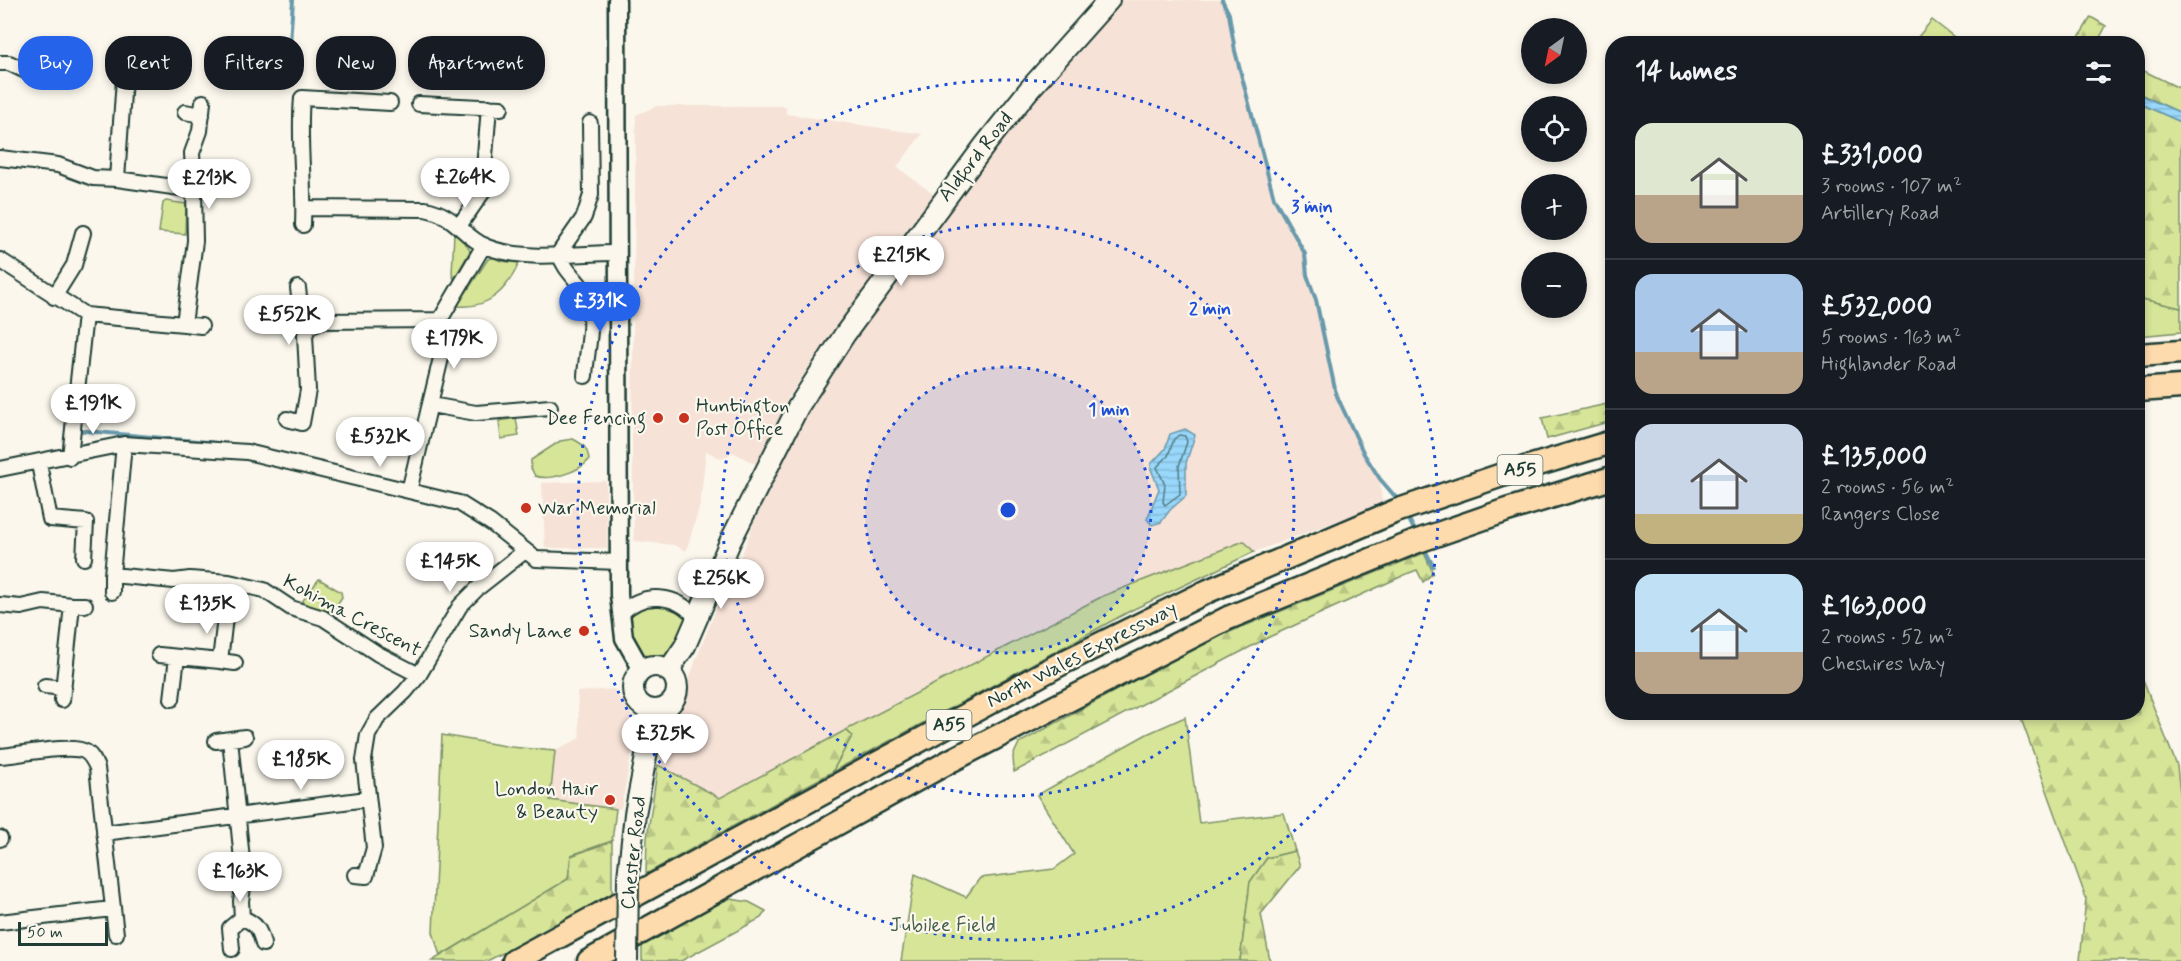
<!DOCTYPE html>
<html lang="en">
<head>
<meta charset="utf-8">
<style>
  :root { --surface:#171b24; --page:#20242c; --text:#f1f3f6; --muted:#9ea1a6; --line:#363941; --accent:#2563eb }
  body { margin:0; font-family:Mynerve,sans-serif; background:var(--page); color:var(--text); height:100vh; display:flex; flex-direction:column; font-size:22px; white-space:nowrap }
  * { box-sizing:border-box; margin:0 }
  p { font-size:20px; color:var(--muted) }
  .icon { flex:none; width:33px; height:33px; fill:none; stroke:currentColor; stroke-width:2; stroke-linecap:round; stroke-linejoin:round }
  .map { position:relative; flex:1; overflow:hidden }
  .panel { position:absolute; left:1605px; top:36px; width:540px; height:684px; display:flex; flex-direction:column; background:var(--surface); border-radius:24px; box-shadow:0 3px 9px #0003 }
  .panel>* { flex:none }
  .hud { position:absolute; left:18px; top:36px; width:570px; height:54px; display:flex; gap:12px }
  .needle { width:39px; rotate:213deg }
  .fabs { position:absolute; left:1521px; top:18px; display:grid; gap:12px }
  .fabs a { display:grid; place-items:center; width:66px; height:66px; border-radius:50%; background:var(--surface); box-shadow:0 3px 9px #0003; font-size:30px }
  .scale { position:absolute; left:18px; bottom:15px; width:90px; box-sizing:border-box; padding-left:6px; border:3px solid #1f3d34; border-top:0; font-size:16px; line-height:21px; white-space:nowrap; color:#1f3d34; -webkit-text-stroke:4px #fbf7ec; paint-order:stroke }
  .price { position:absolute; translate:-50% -51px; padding:0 14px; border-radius:21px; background:#fff; color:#222; font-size:20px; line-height:39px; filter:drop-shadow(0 2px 3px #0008) }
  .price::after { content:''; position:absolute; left:50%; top:36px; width:18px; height:14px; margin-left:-9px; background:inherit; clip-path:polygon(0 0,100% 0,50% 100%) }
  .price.on { background:var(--accent); color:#fff }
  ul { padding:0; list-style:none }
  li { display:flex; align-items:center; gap:18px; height:150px; padding:0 30px }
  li+li { border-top:2px solid var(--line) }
  li span { display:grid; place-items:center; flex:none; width:168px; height:120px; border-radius:18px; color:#555 }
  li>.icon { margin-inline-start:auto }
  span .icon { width:72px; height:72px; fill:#fffc; stroke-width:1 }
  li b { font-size:26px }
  h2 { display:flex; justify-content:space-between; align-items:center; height:72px; padding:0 30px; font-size:26px }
  .pill { padding:0 21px; border-radius:24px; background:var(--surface); box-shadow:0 3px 9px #0003; font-size:21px; line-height:54px }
  .pill.on { background:var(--accent); color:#fff }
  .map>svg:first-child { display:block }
</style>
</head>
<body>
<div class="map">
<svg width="2181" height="961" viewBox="0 0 2181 961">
  <defs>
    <pattern id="forest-firs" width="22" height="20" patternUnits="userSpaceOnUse" patternTransform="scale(1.5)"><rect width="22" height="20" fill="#d7e599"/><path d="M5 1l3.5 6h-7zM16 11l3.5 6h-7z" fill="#b8c584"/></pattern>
    <pattern id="water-rules" width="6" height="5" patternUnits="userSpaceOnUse" patternTransform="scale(1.5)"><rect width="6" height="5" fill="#99d7fb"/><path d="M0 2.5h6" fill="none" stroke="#83b9d8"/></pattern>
  </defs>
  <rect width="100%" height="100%" fill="#fbf7ec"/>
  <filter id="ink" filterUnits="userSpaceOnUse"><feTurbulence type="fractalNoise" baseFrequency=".0167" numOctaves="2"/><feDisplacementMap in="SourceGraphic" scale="12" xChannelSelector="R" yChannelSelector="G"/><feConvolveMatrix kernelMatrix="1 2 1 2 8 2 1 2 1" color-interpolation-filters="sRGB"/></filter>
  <g filter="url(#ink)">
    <path fill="#f6e2d7" d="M 1121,0 L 1222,0 L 1229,14 L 1235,51 L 1274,198 L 1305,254 L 1307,275 L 1316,300 L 1336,394 L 1364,454 L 1380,479 L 1382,504 L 1254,552 L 1243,541 L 1103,596 L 897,702 L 720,798 L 658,765 L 696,660 L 721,596 L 737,567 L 775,468 L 824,379 L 1039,89 Z
      M 657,106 L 786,106 L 786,114 L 922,134 L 897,167 L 937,197 L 834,330 L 788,398 L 757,465 L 733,452 L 722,459 L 706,451 L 700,505 L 686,551 L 674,545 L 634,541 L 632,434 L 636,115 Z
      M 606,481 L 607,548 L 545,548 L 542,483 Z
      M 614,689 L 634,719 L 635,734 L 621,809 L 550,800 L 555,751 L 580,738 L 577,692 Z"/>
    <path fill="#d7e599" stroke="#7b9166" stroke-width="1.5" d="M 1932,20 L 1962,43 L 1913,43 Z
      M 166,201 L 186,204 L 185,234 L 159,232 L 163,203 Z
      M 454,233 L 467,245 L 470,251 L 454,279 L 452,274 Z
      M 494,257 L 501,261 L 519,263 C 507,290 489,309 457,306 L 488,259 Z
      M 2138,298 L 2181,308 L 2181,332 L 2138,336 Z
      M 516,418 L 519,436 L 501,439 L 499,421 Z
      M 573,439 C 583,444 588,448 589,460 C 579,472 550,481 535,476 L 531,468 L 531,460 L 560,441 Z
      M 1244,541 L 1254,552 L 1132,610 L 832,772 L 852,736 L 846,730 L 1103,596 Z
      M 319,579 L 341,592 L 342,597 L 332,612 L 301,603 Z
      M 645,602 L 670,605 L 686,613 L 685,627 L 664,660 L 648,660 C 637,651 621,628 630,614 C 632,609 640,605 645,602 Z
      M 1185,717 L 1199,823 L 1284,813 L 1295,851 L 1267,858 L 1250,882 L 1240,961 L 901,961 L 915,874 L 966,897 L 980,878 L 1054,869 L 1074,854 L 1037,795 L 1147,734 Z
      M 442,735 L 511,747 L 555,751 L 550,800 L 616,809 L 612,841 L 571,855 L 568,879 L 440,956 L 433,932 Z"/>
    <path fill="url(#forest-firs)" stroke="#7b9166" stroke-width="1.5" d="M 2091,17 L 2106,26 L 2097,43 L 2070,43 L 2079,37 Z
      M 2138,68 L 2181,89 L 2181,113 L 2138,93 Z
      M 2138,103 L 2181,122 L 2181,308 L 2138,298 Z
      M 1612,403 L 1612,421 L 1547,439 L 1542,418 Z
      M 1424,553 L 1433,573 L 1423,582 L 1417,570 L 1409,573 L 1269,637 L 1014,772 L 1013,756 L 1019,743 L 1205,642 Z
      M 2138,668 L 2177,766 L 2181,801 L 2181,961 L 2080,961 L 2086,898 L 2019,713 L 2138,712 Z
      M 846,730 L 852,736 L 832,772 L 646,874 L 647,838 L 658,765 L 720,798 Z
      M 612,841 L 612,898 L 487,961 L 432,961 L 568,879 L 571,856 Z
      M 1295,851 L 1300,866 L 1261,914 L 1270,961 L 1240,961 L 1250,882 L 1267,858 Z
      M 724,898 L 749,902 L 766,911 L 761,918 L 681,961 L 642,961 L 642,945 Z"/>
    <path fill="url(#water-rules)" stroke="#6899ab" stroke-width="1.5" d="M 2138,94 L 2181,113 L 2181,122 L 2138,103 Z
      M 1185,429 L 1195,435 L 1186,463 L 1186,496 L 1170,510 L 1161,522 L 1152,525 L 1147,519 L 1159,489 L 1151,469 L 1151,464 L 1165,449 L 1170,434 Z"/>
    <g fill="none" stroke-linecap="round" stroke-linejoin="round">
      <path stroke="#507b84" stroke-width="1.5" d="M 1179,435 L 1185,436 L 1187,442 L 1179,466 L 1180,494 L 1165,505 L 1163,502 L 1165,485 L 1157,467 L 1168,456 L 1174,439 Z"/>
      <path stroke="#6899ab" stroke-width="4" d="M 1222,0 L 1229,14 L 1235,51 L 1274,198 L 1305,254 L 1307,275 L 1316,300 L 1336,394 L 1364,454 L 1380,479 L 1399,501
        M 284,82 L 289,57 L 293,0
        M 75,430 L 229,444
        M 1407,516 L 1416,533
        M 1424,548 L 1433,566"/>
      <g stroke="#1f3d34" stroke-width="18">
        <path id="minor" d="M 0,63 L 9,63 L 28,72 L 35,68 L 56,69
          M 419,104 L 501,108
          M 185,112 L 202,115
          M 0,158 L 58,165 L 93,178 L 117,179 L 194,190 L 195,241 L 184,324 L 85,315 L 0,260
          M 117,179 L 124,79
          M 194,190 L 192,153 L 200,131 L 203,102
          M 304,208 L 425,209 C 457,215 461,236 487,247 C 526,262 575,253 616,253
          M 303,225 C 305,182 298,141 302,98 L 390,103
          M 459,226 L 482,193 L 489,107
          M 54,297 L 74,265 L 83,233
          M 184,324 L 201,326
          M 309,327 L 320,321 L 440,320
          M 585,376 C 586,354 597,312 585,292 C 576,278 564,270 559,253 L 584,217 L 591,195 L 590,123
          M 431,405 L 476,413 L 550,407
          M 287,419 L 302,423 L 308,390 L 305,335 L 309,327 L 301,313 L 298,288
          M 124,444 L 112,575 L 174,581 L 190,579 L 229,582 L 264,590 L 291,608 L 323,618 L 378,654 L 419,675
          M 70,457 L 85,315
          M 39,464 L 50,519 L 86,522 L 84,558
          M 0,469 L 124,444 L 247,452 L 459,503 L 491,523 L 536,559 L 619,562
          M 409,491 L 441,358 L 440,320 L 484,245
          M 112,575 L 112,592
          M 0,605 L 21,607 L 43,602 L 72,605
          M 621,614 C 643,590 678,594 697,619
          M 159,655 L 220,661 L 229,582
          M 220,661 L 235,663
          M 45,686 L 64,688
          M 172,699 L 177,657
          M 62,700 L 72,605 L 85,605
          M 230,739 L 244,880 L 241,901 L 242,918
          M 216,741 L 245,737
          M 0,756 C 19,755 72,743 86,752 C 92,756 94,761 97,768 L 116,934
          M 104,833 L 367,799
          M 0,838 L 0,839
          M 355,875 L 366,876 L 374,848 L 364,760 L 368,735 L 377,719 L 405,692 L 419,675 L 460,606 L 478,588 L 525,551
          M 0,922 L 112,909
          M 232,949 L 230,928 L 242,918 C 256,923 260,930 263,944"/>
      </g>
      <g stroke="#1f3d34" stroke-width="21">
        <path id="tertiary" d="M 617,0 L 619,595 L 624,638 L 642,670"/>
      </g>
      <g stroke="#1f3d34" stroke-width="24">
        <path id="secondary" d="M633 688a22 22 0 1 1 44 0a22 22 0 1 1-44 0Z
          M 668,671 L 685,646 L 730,542 L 798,407 L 845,334 L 985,145 L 1028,91 L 1109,0
          M 628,877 L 635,814 L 655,710"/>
      </g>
      <g stroke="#1f3d34" stroke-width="27">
        <path id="trunk" d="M 2138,355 L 2181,352
          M 2138,390 L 2181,387
          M 514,961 L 1064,662 L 1208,591 L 1396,511 L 1502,475 L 1612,442
          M 589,961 L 952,760 L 1228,618 L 1415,542 L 1507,510 L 1612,478"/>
      </g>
      <use href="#minor" stroke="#fbf7ec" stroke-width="14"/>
      <use href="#tertiary" stroke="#fbf7ec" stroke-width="16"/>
      <use href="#secondary" stroke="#fbf7ec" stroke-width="20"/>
      <use href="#trunk" stroke="#fedbac" stroke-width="22"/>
      <g stroke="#1f3d34" stroke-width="24" stroke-linecap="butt">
        <path id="secondary-bridge" d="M 627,961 L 628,877"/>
      </g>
      <use href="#secondary-bridge" stroke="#fbf7ec" stroke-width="20"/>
    </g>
  </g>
  <circle cx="1008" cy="510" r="143" fill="#1d4ed8" fill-opacity=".12"/>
  <g fill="none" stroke="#1d4ed8" stroke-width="3" stroke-dasharray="3 6">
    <circle cx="1008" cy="510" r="143"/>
    <circle cx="1008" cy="510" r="286"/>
    <circle cx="1008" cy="510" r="430"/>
  </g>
  <g fill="#c8321e" stroke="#fbf7ec" stroke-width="2">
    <circle cx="658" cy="418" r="6"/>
    <circle cx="684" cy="418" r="6"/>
    <circle cx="526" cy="508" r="6"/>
    <circle cx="584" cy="631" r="6"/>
    <circle cx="610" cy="800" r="6"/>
  </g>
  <g text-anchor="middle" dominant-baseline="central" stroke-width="4.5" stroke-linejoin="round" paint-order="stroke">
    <g fill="#fbf7ec" stroke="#61756b" stroke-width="1.5">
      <rect x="1497.5" y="455" width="45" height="30" rx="4.5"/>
      <rect x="926.5" y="710" width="45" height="30" rx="4.5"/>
    </g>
    <g font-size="18" font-weight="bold" fill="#1f3d34">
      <text x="1520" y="470">A55</text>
      <text x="949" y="725">A55</text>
    </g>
    <g font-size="20" fill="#1f3d34" stroke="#fbf7ec">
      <text transform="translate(976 157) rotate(-52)">Aldford Road</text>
      <text transform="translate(352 616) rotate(28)">Kohima Crescent</text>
      <text transform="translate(1082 655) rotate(-27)">North Wales Expressway</text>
      <text transform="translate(634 853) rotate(-84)">Chester Road</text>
    </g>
    <g font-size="20" fill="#1f3d34" stroke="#fbf7ec" text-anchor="end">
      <text x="696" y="406" text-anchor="start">Huntington<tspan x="696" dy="23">Post Office</tspan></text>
      <text x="646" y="418">Dee Fencing</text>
      <text x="538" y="508" text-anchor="start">War Memorial</text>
      <text x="572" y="631">Sandy Lane</text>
      <text x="598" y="789">London Hair<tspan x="598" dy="23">&amp; Beauty</tspan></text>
    </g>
    <g font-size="20" fill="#445f48" stroke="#fbf7ec">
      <text x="943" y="925">Jubilee Field</text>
    </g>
  </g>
  <circle cx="1008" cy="510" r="9" fill="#1d4ed8" stroke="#fbf7ec" stroke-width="3"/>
  <g font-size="18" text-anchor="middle" font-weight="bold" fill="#1d4ed8" stroke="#fbf7ec" stroke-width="4.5" stroke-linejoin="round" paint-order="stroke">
    <text x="1312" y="212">3 min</text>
    <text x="1210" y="314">2 min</text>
    <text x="1109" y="415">1 min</text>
  </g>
</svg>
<div class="fabs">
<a><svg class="needle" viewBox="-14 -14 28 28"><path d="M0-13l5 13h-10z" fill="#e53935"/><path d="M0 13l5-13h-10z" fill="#9ea1a6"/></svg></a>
<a><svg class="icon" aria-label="locate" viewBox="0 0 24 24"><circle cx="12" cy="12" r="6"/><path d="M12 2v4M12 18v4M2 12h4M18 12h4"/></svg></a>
<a>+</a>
<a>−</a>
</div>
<div class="scale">50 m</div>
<b class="price" style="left:465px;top:209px">£264K</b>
<b class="price" style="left:209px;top:210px">£213K</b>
<b class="price" style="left:901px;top:287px">£215K</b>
<b class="price on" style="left:600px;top:333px">£331K</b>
<b class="price" style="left:289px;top:346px">£552K</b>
<b class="price" style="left:454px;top:370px">£179K</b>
<b class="price" style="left:93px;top:435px">£191K</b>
<b class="price" style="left:380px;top:468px">£532K</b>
<b class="price" style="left:450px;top:593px">£145K</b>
<b class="price" style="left:721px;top:610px">£256K</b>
<b class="price" style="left:207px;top:635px">£135K</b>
<b class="price" style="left:665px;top:765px">£325K</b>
<b class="price" style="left:301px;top:791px">£185K</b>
<b class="price" style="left:240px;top:903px">£163K</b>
<div class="hud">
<a class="pill on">Buy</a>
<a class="pill">Rent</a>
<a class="pill">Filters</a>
<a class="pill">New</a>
<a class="pill">Apartment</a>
</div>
<section class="panel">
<h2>14 homes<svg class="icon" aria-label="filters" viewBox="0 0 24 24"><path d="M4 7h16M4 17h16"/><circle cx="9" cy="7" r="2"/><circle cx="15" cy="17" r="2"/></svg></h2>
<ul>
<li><span style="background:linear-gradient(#dfe7d0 60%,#b9a48a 0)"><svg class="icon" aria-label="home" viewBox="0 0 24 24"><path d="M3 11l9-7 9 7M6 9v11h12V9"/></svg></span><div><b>£331,000</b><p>3 rooms · 107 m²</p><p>Artillery Road</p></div></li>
<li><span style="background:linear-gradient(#a9c7e8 65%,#b9a48a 0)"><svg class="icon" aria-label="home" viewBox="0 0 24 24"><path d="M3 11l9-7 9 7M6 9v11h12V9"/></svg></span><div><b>£532,000</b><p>5 rooms · 163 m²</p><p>Highlander Road</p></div></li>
<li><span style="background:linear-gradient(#c9d6e8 75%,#c2b280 0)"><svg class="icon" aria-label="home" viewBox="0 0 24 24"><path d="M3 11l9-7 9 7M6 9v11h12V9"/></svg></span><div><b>£135,000</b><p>2 rooms · 56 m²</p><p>Rangers Close</p></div></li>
<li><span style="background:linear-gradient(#bfe0f5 65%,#b9a48a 0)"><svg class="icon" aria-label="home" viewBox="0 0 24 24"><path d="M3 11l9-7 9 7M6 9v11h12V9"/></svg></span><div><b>£163,000</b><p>2 rooms · 52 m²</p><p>Cheshires Way</p></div></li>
</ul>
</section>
</div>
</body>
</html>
